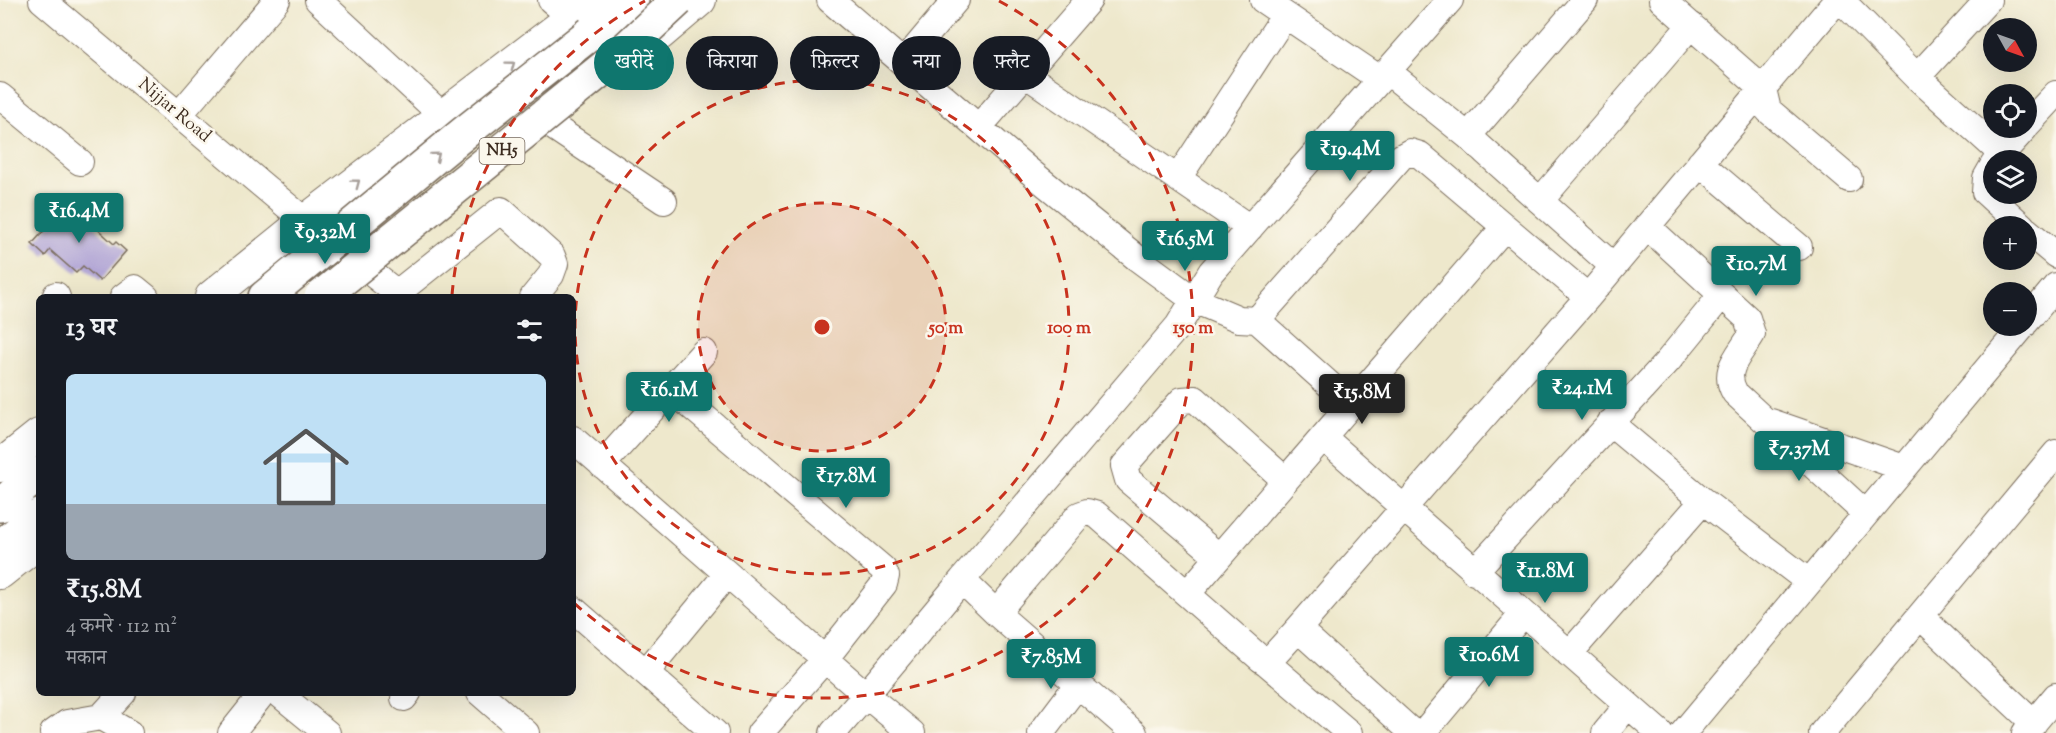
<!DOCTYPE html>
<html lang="hi">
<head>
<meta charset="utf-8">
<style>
  :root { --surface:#171b24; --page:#242831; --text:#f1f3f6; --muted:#9ea1a6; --line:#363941; --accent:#0f766e }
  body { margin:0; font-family:"Sorts Mill Goudy","Noto Serif Devanagari",serif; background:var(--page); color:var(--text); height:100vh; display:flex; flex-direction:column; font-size:22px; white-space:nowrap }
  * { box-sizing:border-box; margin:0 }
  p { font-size:20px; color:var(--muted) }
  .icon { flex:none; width:33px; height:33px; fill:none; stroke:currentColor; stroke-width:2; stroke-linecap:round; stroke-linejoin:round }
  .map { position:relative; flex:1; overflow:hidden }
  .sheet { position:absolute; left:36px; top:294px; width:540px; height:402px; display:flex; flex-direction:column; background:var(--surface); border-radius:9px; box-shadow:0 6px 24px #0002 }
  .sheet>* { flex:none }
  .hud { position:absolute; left:594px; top:36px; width:570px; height:54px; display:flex; gap:12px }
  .needle { width:39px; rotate:130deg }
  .fabs { position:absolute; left:1983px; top:18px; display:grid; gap:12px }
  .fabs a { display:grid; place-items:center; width:54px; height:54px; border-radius:50%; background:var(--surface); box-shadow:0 6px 24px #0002; font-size:30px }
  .price { position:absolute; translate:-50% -51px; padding:0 14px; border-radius:6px; background:var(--accent); color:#fff; font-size:20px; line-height:39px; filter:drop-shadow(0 2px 3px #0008) }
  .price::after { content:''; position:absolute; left:50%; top:36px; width:18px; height:14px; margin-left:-9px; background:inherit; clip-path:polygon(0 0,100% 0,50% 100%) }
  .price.current { background:#222; color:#fff }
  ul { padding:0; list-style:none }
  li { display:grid; align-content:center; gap:12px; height:318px; padding:0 30px }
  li+li { border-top:2px solid var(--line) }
  li span { display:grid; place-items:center; height:186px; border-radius:9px; color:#555 }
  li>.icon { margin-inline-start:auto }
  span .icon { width:108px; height:108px; fill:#fffc; stroke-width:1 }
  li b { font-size:26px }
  h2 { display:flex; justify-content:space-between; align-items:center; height:72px; padding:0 30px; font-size:26px }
  .pill { padding:0 21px; border-radius:27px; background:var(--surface); box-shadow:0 6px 24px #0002; font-size:21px; line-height:54px }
  .pill.current { background:var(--accent); color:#fff }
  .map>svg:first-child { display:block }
</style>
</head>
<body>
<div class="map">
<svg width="2056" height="733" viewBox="0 0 2056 733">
  <rect width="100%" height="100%" fill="#fbf7ec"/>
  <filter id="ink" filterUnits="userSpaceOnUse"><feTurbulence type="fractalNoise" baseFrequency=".0167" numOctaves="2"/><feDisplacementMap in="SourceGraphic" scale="12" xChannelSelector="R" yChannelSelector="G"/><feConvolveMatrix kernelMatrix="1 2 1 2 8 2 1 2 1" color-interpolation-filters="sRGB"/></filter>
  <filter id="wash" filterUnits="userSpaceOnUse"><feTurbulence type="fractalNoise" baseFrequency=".008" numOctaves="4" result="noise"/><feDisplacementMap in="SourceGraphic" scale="24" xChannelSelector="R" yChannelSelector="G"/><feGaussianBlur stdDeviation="1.35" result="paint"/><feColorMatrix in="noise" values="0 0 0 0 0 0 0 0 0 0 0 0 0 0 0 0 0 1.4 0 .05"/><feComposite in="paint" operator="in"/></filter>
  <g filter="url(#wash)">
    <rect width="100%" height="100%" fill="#eee8cc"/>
    <g id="blocks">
      <path fill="#b3a7d6" d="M 69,203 L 114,244 L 116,242 L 126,251 L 100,281 L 83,266 L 76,273 L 50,250 L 45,256 L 32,244 Z"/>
    </g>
  </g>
  <g filter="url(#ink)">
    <use href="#blocks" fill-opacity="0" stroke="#7a6c5b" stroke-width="1.5"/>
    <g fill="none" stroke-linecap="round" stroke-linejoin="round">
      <g stroke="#7a6c5b" stroke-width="28">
        <path id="minor" d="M 42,0 L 305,221 L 402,297
          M 318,0 L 443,116
          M 551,0 L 572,18
          M 830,0 L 1027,169 L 1137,258 L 1194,300 L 1239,319 L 1257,320
          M 1263,0 L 1380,79
          M 1662,0 L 1763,89 L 1768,110 L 1849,179
          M 1841,0 L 1917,77 L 2001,153
          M 903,63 L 956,0
          M 1387,71 L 1468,136 L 1585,0
          M 1025,74 L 1250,228
          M 1917,77 L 1988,0
          M 0,96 L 80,162
          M 179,115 L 277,0
          M 552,126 L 664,201
          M 2026,126 L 2056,94
          M 979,127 L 1089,0
          M 1468,136 L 1540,201 L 1691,25
          M 1996,160 L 2025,128
          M 1700,163 L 1799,247
          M 1994,164 L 1986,178 L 1985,192 L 2022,226
          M 1178,178 L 1285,15
          M 1540,201 L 1613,266
          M 1647,226 L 1747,318 L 1752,334 C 1740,355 1721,370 1735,393 L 1866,514
          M 2026,230 L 2056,255
          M 56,295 L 57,297
          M 123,297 L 135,288 L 146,297
          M 392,297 L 501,210 L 552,256 L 555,264 L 551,275 L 533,297
          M 2026,322 L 2056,286
          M 671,389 L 883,569 L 886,576 L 884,584 L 825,659 L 760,733
          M 1351,404 L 1257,320 L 1401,157 L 1410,152 L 1420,155 L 1588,297
          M 1771,422 L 1904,468
          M 1610,423 L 1703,501 L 1809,582
          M 1323,437 L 1660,733
          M 573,439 L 866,695 L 962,580 L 996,613 L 1079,515 L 1087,512 L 1097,515 L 1261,659 L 1267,663 L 1298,629 L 1413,733
          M 602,465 L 704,352
          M 1218,556 L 1128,480 L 1124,466 L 1182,400 L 1195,399 L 1285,480
          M 1474,572 L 1668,361 L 1721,296
          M 962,580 L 1178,326 L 1211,272 L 1450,0
          M 1187,594 L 1504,228
          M 573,609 L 715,733
          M 996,613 L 1134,733
          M 1921,617 L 2034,723
          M 1298,629 L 1588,297 L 1837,0
          M 1569,654 L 1703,501
          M 1267,663 L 1349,733
          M 646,672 L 727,574
          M 278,693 L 327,733
          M 480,693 L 526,733
          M 404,698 L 408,693
          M 101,717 L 123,693
          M 53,733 L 67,723 L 101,717 L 129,733
          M 231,733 L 263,693
          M 833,733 L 866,695 L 912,733
          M 1041,733 L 1078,684
          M 1423,733 L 1523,614
          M 1605,733 L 1628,705
          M 1683,733 L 2023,326
          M 1822,733 L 2056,453
          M 2025,733 L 2056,696"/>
      </g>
      <g stroke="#7a6c5b" stroke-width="34">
        <path id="major" d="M 660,34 L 700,0
          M 211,297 L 305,221 L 595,0
          M 0,466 L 39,435
          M 0,573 L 39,542"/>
      </g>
      <g stroke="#7a6c5b" stroke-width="36">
        <path id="highway" d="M 591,33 L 632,0
          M 265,297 L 326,247
          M 0,505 L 39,474
          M 0,547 L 39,516"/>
      </g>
      <use href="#minor" stroke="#fff" stroke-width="26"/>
      <use href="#major" stroke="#fff" stroke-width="32"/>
      <use href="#highway" stroke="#fff" stroke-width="33"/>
      <g stroke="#7a6c5b" stroke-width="36" stroke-linecap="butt">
        <path id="highway-bridge" d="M 326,247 L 464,133 L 591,33
          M 321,297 L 617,57 L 678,0"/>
      </g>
      <use href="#highway-bridge" stroke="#fff" stroke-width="33"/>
    </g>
    <defs><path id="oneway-chevron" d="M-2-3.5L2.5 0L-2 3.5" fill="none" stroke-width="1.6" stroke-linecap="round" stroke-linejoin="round" transform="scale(1.5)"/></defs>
    <g stroke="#a79f9a">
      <use href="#oneway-chevron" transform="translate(511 65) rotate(-37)"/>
      <use href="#oneway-chevron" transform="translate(436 156) rotate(-40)"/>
      <use href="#oneway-chevron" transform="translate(356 183) rotate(-37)"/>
    </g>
  </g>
  <circle cx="822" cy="327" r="124" fill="#c8321e" fill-opacity=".12"/>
  <g fill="none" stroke="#c8321e" stroke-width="3" stroke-dasharray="10 8">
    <circle cx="822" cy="327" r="124"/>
    <circle cx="822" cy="327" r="247"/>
    <path d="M452 295A371 371 0 0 1 645 1M999 1A371 371 0 1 1 574 603"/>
  </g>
  <g text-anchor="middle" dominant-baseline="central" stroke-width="5" stroke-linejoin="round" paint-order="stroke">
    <rect fill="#fbf7ec" stroke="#75685c" stroke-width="1.5" x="479.5" y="138" width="45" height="26" rx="4.5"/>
    <g font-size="16" font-weight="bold" fill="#3b2a1e">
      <text x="502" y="151">NH5</text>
    </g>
    <g font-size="18" fill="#3b2a1e" stroke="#fbf7ec">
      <text transform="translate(174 111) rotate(40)">Nijjar Road</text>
    </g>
  </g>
  <circle cx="822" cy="327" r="9" fill="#c8321e" stroke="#fbf7ec" stroke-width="3"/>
  <g font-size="18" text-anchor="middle" font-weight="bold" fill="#c8321e" stroke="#fbf7ec" stroke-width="5" stroke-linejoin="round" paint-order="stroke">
    <text x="946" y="333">50 m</text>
    <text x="1069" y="333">100 m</text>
    <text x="1193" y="333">150 m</text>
  </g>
</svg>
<div class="fabs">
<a><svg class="needle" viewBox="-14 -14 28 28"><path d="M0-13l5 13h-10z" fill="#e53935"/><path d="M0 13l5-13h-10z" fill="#9ea1a6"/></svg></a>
<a><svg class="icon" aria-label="locate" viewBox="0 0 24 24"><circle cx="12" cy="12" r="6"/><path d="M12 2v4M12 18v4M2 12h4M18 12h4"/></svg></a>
<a><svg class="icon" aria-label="layers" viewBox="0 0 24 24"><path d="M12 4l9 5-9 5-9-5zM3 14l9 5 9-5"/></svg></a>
<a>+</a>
<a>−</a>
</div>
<b class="price" style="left:1350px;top:182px">₹19.4M</b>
<b class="price" style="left:79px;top:244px">₹16.4M</b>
<b class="price" style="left:325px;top:265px">₹9.32M</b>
<b class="price" style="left:1185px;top:272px">₹16.5M</b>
<b class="price" style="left:1756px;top:297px">₹10.7M</b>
<b class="price" style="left:1582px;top:421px">₹24.1M</b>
<b class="price" style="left:669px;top:423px">₹16.1M</b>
<b class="price current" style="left:1362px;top:425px">₹15.8M</b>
<b class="price" style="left:1799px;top:482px">₹7.37M</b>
<b class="price" style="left:846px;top:509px">₹17.8M</b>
<b class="price" style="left:1545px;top:604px">₹11.8M</b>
<b class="price" style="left:1489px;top:688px">₹10.6M</b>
<b class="price" style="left:1051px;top:690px">₹7.85M</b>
<div class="hud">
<a class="pill current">खरीदें</a>
<a class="pill">किराया</a>
<a class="pill">फ़िल्टर</a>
<a class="pill">नया</a>
<a class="pill">फ़्लैट</a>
</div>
<section class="sheet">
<h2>13 घर<svg class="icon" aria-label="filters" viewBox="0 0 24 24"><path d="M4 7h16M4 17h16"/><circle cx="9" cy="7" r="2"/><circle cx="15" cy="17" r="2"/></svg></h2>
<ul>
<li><span style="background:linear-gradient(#bfe0f5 70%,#9aa5b1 0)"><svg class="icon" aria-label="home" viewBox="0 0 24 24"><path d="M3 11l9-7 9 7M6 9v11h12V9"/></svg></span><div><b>₹15.8M</b><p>4 कमरे · 112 m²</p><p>मकान</p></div></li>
</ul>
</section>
</div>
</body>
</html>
